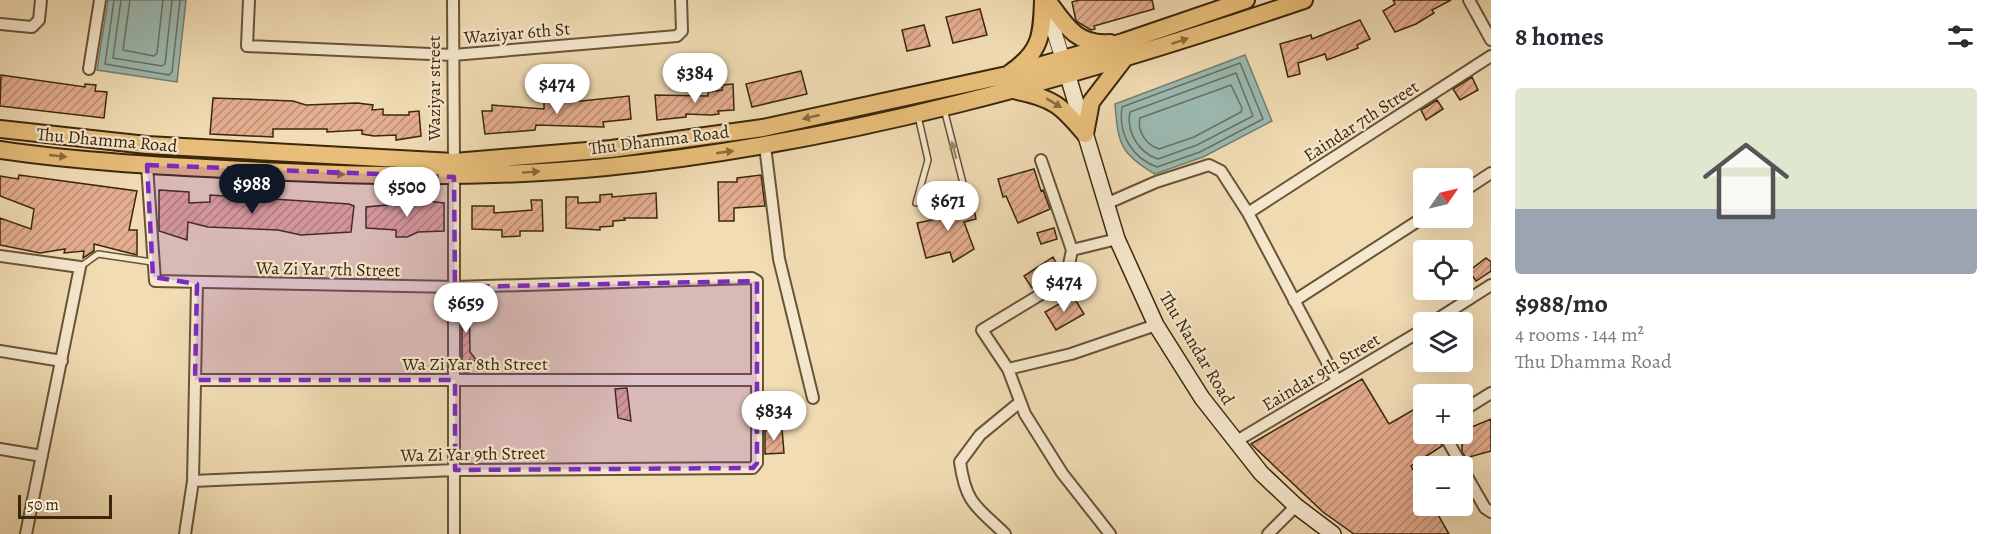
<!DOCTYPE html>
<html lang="en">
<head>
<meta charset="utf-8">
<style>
  :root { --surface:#fff; --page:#f7f7f7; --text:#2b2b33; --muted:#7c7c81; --line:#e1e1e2; --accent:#111827 }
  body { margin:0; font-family:Alegreya,serif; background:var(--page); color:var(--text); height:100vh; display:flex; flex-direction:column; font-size:22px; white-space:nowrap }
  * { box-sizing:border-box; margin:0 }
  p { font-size:20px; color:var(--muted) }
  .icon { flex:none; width:33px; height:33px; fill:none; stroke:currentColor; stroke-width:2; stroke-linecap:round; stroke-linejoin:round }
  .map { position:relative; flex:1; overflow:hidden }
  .side { display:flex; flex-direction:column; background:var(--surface); width:510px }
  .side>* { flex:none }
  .needle { width:39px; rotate:56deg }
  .controls { position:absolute; left:1413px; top:168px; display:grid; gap:12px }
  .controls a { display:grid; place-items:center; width:60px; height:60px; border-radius:6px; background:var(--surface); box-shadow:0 6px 24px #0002; font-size:30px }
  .scale { position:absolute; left:18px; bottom:15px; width:94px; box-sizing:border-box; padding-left:6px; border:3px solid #3b270c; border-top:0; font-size:16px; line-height:21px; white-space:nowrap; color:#3b270c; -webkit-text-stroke:4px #f6e8ce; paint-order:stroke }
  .price { position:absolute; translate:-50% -51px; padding:0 14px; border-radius:21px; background:#fff; color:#222; font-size:20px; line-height:39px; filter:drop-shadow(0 2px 3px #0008) }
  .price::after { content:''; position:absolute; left:50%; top:36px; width:18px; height:14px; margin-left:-9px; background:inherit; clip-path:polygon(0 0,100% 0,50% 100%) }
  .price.on { background:var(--accent); color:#fff }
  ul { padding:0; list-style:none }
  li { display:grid; align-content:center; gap:12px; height:318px; padding:0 24px }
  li+li { border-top:2px solid var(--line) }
  li span { display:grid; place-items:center; height:186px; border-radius:6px; color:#555 }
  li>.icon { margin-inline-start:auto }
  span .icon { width:108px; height:108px; fill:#fffc; stroke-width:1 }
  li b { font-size:26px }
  h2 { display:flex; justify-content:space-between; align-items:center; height:72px; padding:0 24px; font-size:26px }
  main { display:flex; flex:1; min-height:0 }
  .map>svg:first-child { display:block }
</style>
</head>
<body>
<main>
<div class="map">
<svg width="1491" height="534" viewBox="0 0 1491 534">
  <defs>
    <pattern id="building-hatch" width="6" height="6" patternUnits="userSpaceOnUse" patternTransform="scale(1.5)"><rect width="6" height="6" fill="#e6ae90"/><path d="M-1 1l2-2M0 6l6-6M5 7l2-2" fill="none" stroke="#bc8e74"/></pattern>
  </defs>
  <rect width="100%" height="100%" fill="#f1dcb4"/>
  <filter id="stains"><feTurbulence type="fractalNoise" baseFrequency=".00333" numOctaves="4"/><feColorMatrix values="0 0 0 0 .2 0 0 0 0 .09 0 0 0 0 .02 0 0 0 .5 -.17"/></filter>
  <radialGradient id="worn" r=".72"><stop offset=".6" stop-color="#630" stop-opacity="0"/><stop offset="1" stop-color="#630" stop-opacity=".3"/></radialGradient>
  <path fill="#9bbab2" stroke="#757f70" stroke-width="1.5" d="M 108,0 L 186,0 L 177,82 L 97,70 Z
    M 1245,55 L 1272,121 L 1203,157 L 1155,174 C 1120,154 1118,143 1115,104 Z"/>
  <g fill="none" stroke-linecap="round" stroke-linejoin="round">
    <path stroke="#6b705f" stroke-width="1.5" d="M 114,0 L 105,64 L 169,75 L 172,72 L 180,0
      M 121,0 L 113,58 L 162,66 L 165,64 L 172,0
      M 130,0 L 123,50 L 154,56 L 157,53 L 163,0
      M 1240,63 L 1263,119 L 1200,152 L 1157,167 C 1132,158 1118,134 1122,107 Z
      M 1236,73 L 1253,116 L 1197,145 L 1158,159 C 1139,153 1126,132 1130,112 Z
      M 1231,85 L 1242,108 L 1241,112 L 1194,137 L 1159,149 C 1146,145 1137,131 1140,118 Z"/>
  </g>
  <path fill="url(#building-hatch)" stroke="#3b270c" stroke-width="1.5" d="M 1079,0 L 1152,0 L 1154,9 L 1094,26 L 1095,29 L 1091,30 L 1076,21 L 1072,2 Z
    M 1393,0 L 1451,0 L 1432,10 L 1434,13 L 1416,24 L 1395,32 L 1383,11 L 1395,4 Z
    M 980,9 L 987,35 L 953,43 L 946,17 Z
    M 1360,20 L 1370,39 L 1357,45 L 1358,48 L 1327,60 L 1325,54 L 1298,63 L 1300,74 L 1288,77 L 1280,44 L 1311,35 L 1312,39 Z
    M 924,25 L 930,46 L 907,51 L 902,30 Z
    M 801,71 L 807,94 L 752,107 L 746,84 Z
    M 1,75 L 85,87 L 85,84 L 96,85 L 95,91 L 107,92 L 104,118 L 0,106 Z
    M 1472,77 L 1478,90 L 1460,100 L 1453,89 Z
    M 733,84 L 734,110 L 718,111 L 719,114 L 712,115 L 686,114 L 686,117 L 657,120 L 655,95 L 708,96 L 708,92 L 722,90 L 722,85 Z
    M 629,96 L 631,119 L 603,122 L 604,127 L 536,125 L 535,130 L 485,134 L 482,111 L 492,111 L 492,105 L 544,109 L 544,97 L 581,101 Z
    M 213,98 L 293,101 L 306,105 L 357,103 L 373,105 L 372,110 L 383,109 L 383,115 L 409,115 L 409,112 L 419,111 L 421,136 L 396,140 L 396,135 L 374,136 L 362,134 L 362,130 L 327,132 L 327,129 L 273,129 L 273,137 L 210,134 Z
    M 1437,100 L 1443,109 L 1426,120 L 1421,110 Z
    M 1034,169 L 1041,191 L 1043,190 L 1050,209 L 1018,223 L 1006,196 L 1003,197 L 998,179 Z
    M 19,175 L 137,191 L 129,230 L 137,230 L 137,255 L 94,244 L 94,251 L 83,258 L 84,251 L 64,253 L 65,249 L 40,253 L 0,245 L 0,218 L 31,229 L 34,209 L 0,196 L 0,176 L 18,179 Z
    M 761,175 L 765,206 L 734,208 L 734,221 L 719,221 L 718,182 L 737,182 L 737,178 Z
    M 159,190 L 189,192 L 189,203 L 210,202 L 210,195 L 349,204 L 354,206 L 351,232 L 301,235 L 278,230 L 208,227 L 188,222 L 187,240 L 159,231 Z
    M 656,193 L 657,218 L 624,218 L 625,220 L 613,221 L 613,226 L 600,227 L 600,230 L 566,228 L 566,197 L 578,197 L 578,203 L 600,202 L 600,195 L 612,194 L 612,197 Z
    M 419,200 L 444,203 L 444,231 L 418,232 L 407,237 L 396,237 L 396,230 L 366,228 L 366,207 L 419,202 Z
    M 531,200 L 542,200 L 543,231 L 520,231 L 520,236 L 502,237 L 502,230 L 472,229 L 472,206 L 494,206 L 494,213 L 532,210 Z
    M 956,201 L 959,209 L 973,205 L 976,219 L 964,222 L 974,249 L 953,262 L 950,252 L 926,258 L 917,223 L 941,218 L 937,206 Z
    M 1054,228 L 1057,239 L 1041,244 L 1037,233 Z
    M 1053,257 L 1060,270 L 1032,288 L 1024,276 Z
    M 1486,258 L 1491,262 L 1491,271 L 1476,281 L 1469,271 Z
    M 367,267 L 379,267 L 379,278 L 367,278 Z
    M 462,294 L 469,294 L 470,352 L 477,361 L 470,360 L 469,372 L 463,372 L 462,360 Z
    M 1073,296 L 1084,314 L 1056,330 L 1045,312 Z
    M 1362,379 L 1389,424 L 1420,406 L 1424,412 L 1424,434 L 1437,434 L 1442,446 L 1411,466 L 1424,489 L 1424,506 L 1433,506 L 1449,534 L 1354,534 L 1323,512 L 1251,444 Z
    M 627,388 L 631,421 L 618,418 L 615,389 Z
    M 1491,419 L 1491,451 L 1466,458 L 1462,452 L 1462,431 Z
    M 782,429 L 784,453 L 765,454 L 765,430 Z"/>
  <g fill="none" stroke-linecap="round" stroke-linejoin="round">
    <g stroke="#685436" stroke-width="8">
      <path id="service" d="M 918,116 L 928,160 L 916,203 L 965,191 L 944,109
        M 80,267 L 98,254 L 152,262"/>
    </g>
    <g stroke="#685436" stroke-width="14">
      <path id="minor" d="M 249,0 L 247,46 L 453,55 L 677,36 L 682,31 L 681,0
        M 453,0 L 454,162
        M 1469,0 L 1491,40
        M 0,24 L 32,27 L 39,20 L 41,0
        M 89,69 L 100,0
        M 765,146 L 779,259 L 813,398
        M 1041,160 L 1072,250 L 1066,279 L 982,330 L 1008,369 L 1025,414 L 1062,473 L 1110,534
        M 147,165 L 155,281 L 455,287 L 752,278 L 757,281 L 757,463 L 753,468 L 455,470 L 193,481
        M 454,177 L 454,534
        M 1462,192 L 1491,173
        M 1108,203 L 1156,182 L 1209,165 L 1221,171 L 1248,213 L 1337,381
        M 1248,213 L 1491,56
        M 1072,250 L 1117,239
        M 0,256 L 80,267 L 26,534
        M 1294,301 L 1424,217
        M 1433,322 L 1491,285
        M 0,351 L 62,361
        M 1008,369 L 1071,354 L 1156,325
        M 195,380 L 756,380
        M 1462,411 L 1491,393
        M 1444,434 L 1462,466
        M 1235,442 L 1424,329
        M 0,449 L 42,456
        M 1462,468 L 1485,508 L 1491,512
        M 185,534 L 193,481 L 197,284
        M 1005,534 C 976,506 966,504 960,462 L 980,435 L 1020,402
        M 1268,534 L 1296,506"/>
    </g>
    <g stroke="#685436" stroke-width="16">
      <path id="tertiary" d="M 1045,2 L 1063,60"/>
    </g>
    <g stroke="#3b270c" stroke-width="18">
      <path id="secondary" d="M 1064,63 L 1117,239 L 1156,325 L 1202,398 L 1261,473 L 1296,506 L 1333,534"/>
    </g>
    <g stroke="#3b270c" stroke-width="20">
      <path id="primary" d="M 1047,0 C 1065,24 1076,46 1110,43
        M 1010,73 C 1041,52 1042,35 1043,0
        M 1017,91 C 1053,98 1062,106 1085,134
        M 0,129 L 147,145 L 454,162 L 611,149 L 763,128 L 1007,75 L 1123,42 L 1246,0
        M 1085,134 L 1091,102 L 1124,59
        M 0,150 C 81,162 164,166 246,170 C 366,176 485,179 606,167 C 845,143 1077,77 1304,0"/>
    </g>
    <use href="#service" stroke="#f6e8ce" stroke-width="5"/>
    <use href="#minor" stroke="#f6e8ce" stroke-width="10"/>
    <use href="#tertiary" stroke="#f6e8ce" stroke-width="14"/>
    <use href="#secondary" stroke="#f6e8ce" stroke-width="15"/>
    <use href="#primary" stroke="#e8be7a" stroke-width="16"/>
  </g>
  <defs><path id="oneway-solid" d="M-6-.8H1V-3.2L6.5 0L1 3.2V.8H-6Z" transform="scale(1.5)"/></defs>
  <g fill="#896b3d">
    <use href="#oneway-solid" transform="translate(1180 41) rotate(-18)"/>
    <use href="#oneway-solid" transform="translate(1054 103) rotate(31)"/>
    <use href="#oneway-solid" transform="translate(811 117) rotate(167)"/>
    <use href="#oneway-solid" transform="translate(725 152) rotate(-8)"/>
    <use href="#oneway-solid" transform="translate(58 156) rotate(6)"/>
    <use href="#oneway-solid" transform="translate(531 172) rotate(-4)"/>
    <use href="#oneway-solid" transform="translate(336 174) rotate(3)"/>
  </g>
  <use fill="#98886d" href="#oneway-solid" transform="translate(954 150) rotate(-105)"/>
  <path fill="#7b2cbf" fill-opacity="0.2" stroke="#7b2cbf" stroke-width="4.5" stroke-dasharray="12 8" stroke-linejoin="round" d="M 147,165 L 454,177 L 455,287 L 757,281 L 757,463 L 753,468 L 455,470 L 455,380 L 195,380 L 197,284 L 153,277 Z"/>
  <g text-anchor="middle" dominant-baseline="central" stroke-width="4.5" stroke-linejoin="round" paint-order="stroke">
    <g font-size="18" fill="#3b270c" stroke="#f6e8ce">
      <text transform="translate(517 33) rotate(-5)">Waziyar 6th St</text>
      <text transform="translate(434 88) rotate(-90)">Waziyar street</text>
      <text transform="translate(1361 121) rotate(-33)">Eaindar 7th Street</text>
      <text transform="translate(107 140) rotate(5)">Thu Dhamma Road</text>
      <text transform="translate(659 140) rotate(-7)">Thu Dhamma Road</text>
      <text transform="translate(328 269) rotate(1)">Wa Zi Yar 7th Street</text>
      <text transform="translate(1197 348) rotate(59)">Thu Nandar Road</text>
      <text x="475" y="364">Wa Zi Yar 8th Street</text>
      <text transform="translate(1321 372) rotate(-31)">Eaindar 9th Street</text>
      <text transform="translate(473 454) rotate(-1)">Wa Zi Yar 9th Street</text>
    </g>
  </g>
  <rect width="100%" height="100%" filter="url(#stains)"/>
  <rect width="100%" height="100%" fill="url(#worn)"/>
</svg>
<div class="controls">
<a><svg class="needle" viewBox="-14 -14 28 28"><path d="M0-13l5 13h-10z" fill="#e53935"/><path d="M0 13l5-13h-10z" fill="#7c7c81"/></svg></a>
<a><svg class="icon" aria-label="locate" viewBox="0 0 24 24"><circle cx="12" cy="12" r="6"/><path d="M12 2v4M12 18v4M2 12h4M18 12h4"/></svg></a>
<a><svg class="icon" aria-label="layers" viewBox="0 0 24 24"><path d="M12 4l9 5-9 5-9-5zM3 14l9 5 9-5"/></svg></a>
<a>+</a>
<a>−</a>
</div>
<div class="scale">50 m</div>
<b class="price" style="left:695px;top:104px">$384</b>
<b class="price" style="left:557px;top:115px">$474</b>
<b class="price on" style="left:252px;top:215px">$988</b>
<b class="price" style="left:407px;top:218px">$500</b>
<b class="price" style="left:948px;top:232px">$671</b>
<b class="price" style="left:1064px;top:313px">$474</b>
<b class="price" style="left:466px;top:334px">$659</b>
<b class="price" style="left:774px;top:442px">$834</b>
</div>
<section class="side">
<h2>8 homes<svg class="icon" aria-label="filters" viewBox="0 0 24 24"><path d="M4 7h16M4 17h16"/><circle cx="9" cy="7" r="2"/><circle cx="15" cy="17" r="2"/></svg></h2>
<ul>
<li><span style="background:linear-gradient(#dfe7d0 65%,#9aa5b1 0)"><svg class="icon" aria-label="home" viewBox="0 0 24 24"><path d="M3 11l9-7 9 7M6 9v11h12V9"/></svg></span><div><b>$988/mo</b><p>4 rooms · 144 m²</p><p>Thu Dhamma Road</p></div></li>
</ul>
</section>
</main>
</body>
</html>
